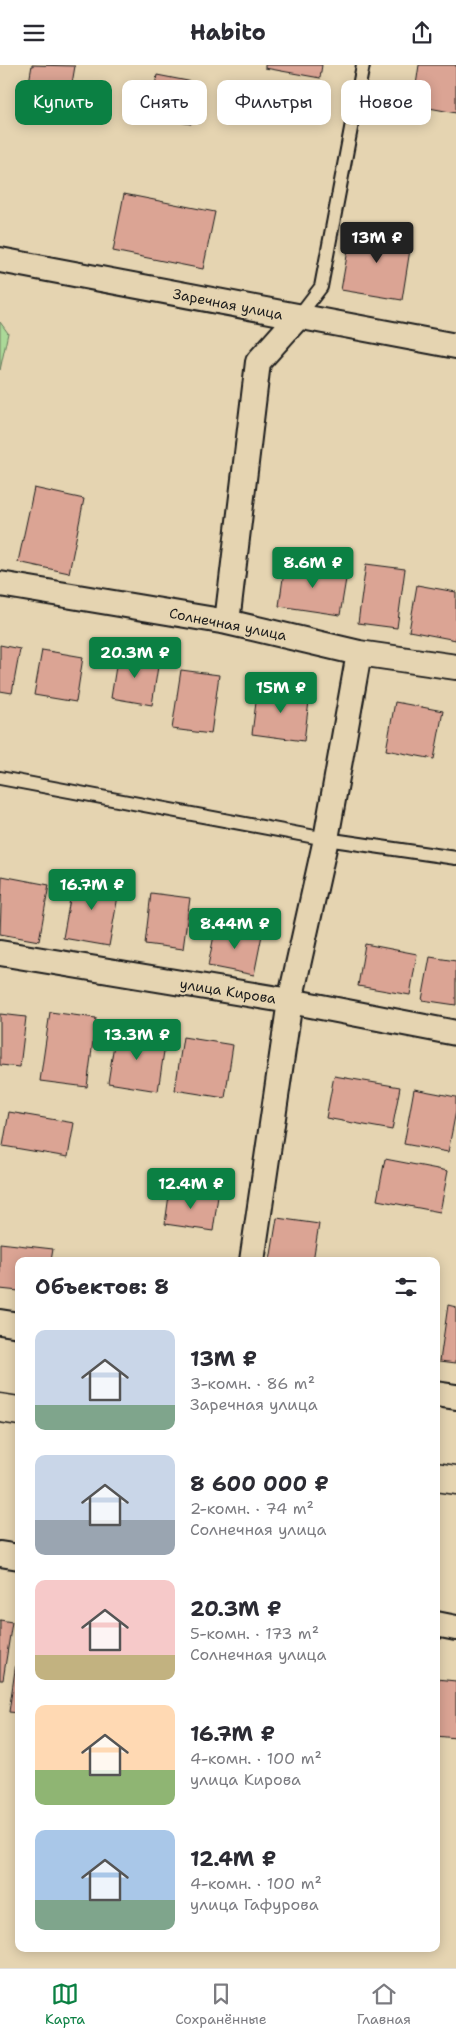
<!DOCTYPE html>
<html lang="ru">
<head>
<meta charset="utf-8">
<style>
  :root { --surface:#fff; --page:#f2f2f3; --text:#2b2b33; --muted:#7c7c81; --line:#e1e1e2; --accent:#0b8043 }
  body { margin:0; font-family:"Shantell Sans",sans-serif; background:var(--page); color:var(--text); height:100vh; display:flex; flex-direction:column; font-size:19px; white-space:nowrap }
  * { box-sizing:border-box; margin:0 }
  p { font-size:16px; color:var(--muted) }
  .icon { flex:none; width:28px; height:28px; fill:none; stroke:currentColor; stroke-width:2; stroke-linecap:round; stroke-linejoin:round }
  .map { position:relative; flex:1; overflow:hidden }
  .details { position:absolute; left:15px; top:1192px; width:425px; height:695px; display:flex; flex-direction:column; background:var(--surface); border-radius:10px; box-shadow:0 2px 12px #0003 }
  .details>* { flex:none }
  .hud { position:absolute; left:15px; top:15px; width:426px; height:45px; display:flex; gap:10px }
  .price { position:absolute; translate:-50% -42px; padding:0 11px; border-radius:5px; background:var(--accent); color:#fff; font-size:16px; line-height:32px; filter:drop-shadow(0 1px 2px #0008) }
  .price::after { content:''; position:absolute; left:50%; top:30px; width:15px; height:11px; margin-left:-8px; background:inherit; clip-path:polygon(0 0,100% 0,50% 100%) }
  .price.on { background:#222; color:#fff }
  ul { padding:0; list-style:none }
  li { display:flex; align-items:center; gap:15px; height:125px; padding:0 20px }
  li span { display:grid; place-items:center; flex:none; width:140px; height:100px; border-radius:10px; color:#555 }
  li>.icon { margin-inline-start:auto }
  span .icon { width:60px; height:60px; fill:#fffc; stroke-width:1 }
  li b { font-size:21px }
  h2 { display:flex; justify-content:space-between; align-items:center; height:60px; padding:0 20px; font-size:21px }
  .tag { padding:0 18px; border-radius:10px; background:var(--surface); box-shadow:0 2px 12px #0003; font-size:18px; line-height:45px }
  .tag.on { background:var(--accent); color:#fff }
  header { display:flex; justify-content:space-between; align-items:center; height:65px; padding:0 20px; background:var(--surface); font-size:22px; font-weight:700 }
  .dock { display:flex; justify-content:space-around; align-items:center; height:70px; border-top:1px solid var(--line); background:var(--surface); font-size:14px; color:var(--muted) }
  .dock a { display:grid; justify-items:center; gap:2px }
  .dock .on { color:var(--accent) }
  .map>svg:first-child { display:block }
</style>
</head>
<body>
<header><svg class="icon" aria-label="menu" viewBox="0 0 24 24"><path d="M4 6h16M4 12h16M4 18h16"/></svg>Habito<svg class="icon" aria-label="share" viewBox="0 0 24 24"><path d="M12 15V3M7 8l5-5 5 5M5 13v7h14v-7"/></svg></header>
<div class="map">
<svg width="456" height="1903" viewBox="0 0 456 1903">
  <rect width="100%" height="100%" fill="#e5d4b1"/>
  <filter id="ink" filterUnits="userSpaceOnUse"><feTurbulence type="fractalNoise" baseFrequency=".02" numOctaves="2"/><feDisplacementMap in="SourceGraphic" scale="10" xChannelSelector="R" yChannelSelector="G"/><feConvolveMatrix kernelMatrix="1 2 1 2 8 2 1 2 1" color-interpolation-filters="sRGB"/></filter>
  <g filter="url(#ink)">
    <path fill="#abd998" stroke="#647a5a" d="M 0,257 L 8,268 L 0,305 Z"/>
    <path fill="#dba494" stroke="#1c1c1c" d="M 32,0 L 75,1 L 68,42 L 26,35 Z
      M 265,0 L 322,0 L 320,13 L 265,3 Z
      M 419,0 L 456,0 L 456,48 L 413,40 Z
      M 157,10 L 198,18 L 191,59 L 149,52 Z
      M 124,129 L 215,147 L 203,204 L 113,186 Z
      M 352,162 L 412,172 L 402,235 L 341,225 Z
      M 34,423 L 84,434 L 69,508 L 18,497 Z
      M 285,499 L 347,508 L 340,550 L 279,541 Z
      M 366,499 L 405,504 L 397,563 L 358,558 Z
      M 417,520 L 456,527 L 456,575 L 409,566 Z
      M 0,580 L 20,584 L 12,628 L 0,626 Z
      M 42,585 L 83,592 L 76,637 L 34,630 Z
      M 118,589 L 159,595 L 152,640 L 111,633 Z
      M 181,605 L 219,610 L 211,669 L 172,664 Z
      M 258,621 L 310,628 L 304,676 L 252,669 Z
      M 395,637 L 443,646 L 434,694 L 386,685 Z
      M 2,811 L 49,820 L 39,876 L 0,869 Z
      M 74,812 L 120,820 L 109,881 L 63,873 Z
      M 151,828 L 190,833 L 183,884 L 145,879 Z
      M 216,860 L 262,870 L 254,910 L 208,901 Z
      M 365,879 L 417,889 L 410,930 L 358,921 Z
      M 430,892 L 456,896 L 456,940 L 422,935 Z
      M 50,947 L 96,953 L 87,1022 L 40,1016 Z
      M 0,949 L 26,952 L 20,1002 L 0,1000 Z
      M 116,966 L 166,973 L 158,1026 L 108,1018 Z
      M 183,972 L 233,980 L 225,1033 L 175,1025 Z
      M 334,1011 L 400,1022 L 392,1065 L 326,1053 Z
      M 414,1024 L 456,1032 L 456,1046 L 448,1087 L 404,1079 Z
      M 9,1047 L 74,1058 L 68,1092 L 3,1081 Z
      M 385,1094 L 448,1106 L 440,1147 L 377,1135 Z
      M 170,1123 L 218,1131 L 213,1166 L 165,1159 Z
      M 277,1153 L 319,1159 L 313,1196 L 270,1196 Z
      M 0,1178 L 53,1184 L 51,1196 L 19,1196 L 19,1226 L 0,1224 Z
      M 448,1240 L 456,1242 L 456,1298 L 440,1296 Z
      M 0,1555 L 12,1557 L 3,1615 L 0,1615 Z
      M 19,1577 L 19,1648 L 9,1647 Z
      M 436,1614 L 456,1616 L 456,1673 L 436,1671 Z"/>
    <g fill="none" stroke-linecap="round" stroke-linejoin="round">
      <g stroke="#1c1c1c" stroke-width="16">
        <path id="lane" d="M 298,252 L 321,222 L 363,0
          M 0,713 L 326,774 L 456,793"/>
      </g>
      <g stroke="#1c1c1c" stroke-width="28">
        <path id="street" d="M 0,195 L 456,281
          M 0,519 L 227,557 L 359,588 L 456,602
          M 227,557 L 258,297 L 298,252
          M 0,888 L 290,936 L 456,968
          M 252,1196 L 290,936 L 326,774 L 359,588
          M 0,1257 L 19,1260
          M 436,1329 L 456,1332
          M 0,1489 L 19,1492
          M 436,1559 L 456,1563"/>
      </g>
      <g stroke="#1c1c1c" stroke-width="31">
        <path id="secondary" d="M 0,1343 L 19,1346
          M 436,1412 L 456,1415"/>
      </g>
      <use href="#lane" stroke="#e5d4b1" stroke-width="12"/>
      <use href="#street" stroke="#e5d4b1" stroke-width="24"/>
      <use href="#secondary" stroke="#e5d4b1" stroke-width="28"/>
    </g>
  </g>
  <g text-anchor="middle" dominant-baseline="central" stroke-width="4.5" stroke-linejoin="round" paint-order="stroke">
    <g font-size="14" fill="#1c1c1c" stroke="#e5d4b1">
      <text transform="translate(228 239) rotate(11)">Заречная улица</text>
      <text transform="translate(228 559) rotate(11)">Солнечная улица</text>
      <text transform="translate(228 926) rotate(9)">улица Кирова</text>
    </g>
  </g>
</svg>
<b class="price on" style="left:377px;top:199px">13M ₽</b>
<b class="price" style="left:313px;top:524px">8.6M ₽</b>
<b class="price" style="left:135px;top:614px">20.3M ₽</b>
<b class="price" style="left:281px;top:649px">15M ₽</b>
<b class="price" style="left:92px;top:846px">16.7M ₽</b>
<b class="price" style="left:235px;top:885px">8.44M ₽</b>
<b class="price" style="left:137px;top:996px">13.3M ₽</b>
<b class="price" style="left:191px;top:1145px">12.4M ₽</b>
<div class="hud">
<a class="tag on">Купить</a>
<a class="tag">Снять</a>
<a class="tag">Фильтры</a>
<a class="tag">Новое</a>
</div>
<section class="details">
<h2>Объектов: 8<svg class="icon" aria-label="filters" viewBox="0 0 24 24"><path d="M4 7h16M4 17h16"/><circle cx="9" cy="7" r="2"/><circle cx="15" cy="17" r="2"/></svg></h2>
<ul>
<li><span style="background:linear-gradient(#c9d6e8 75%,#7fa58c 0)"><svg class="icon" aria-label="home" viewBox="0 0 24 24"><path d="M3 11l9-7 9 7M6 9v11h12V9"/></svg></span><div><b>13M ₽</b><p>3-комн. · 86 m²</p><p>Заречная улица</p></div></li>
<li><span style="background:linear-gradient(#c9d6e8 65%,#9aa5b1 0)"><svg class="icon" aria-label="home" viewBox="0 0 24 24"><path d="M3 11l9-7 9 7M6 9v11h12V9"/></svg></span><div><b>8 600 000 ₽</b><p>2-комн. · 74 m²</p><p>Солнечная улица</p></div></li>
<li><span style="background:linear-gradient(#f6c9c9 75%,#c2b280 0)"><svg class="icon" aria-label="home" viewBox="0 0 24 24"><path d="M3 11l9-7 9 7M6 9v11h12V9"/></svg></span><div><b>20.3M ₽</b><p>5-комн. · 173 m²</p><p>Солнечная улица</p></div></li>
<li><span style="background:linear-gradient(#ffd9b3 65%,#8fb573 0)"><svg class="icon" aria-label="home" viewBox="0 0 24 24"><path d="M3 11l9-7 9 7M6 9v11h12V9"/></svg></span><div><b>16.7M ₽</b><p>4-комн. · 100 m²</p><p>улица Кирова</p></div></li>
<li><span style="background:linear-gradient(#a9c7e8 70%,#7fa58c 0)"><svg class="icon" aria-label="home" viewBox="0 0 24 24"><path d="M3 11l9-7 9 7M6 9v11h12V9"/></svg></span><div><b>12.4M ₽</b><p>4-комн. · 100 m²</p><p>улица Гафурова</p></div></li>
</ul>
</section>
</div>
<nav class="dock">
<a class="on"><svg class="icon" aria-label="map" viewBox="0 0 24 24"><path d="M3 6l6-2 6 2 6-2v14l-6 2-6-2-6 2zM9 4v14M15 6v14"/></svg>Карта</a>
<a><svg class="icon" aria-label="saved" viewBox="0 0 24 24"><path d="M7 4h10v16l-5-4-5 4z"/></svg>Сохранённые</a>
<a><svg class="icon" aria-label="home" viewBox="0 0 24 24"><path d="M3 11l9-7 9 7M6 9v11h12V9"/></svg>Главная</a>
</nav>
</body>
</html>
